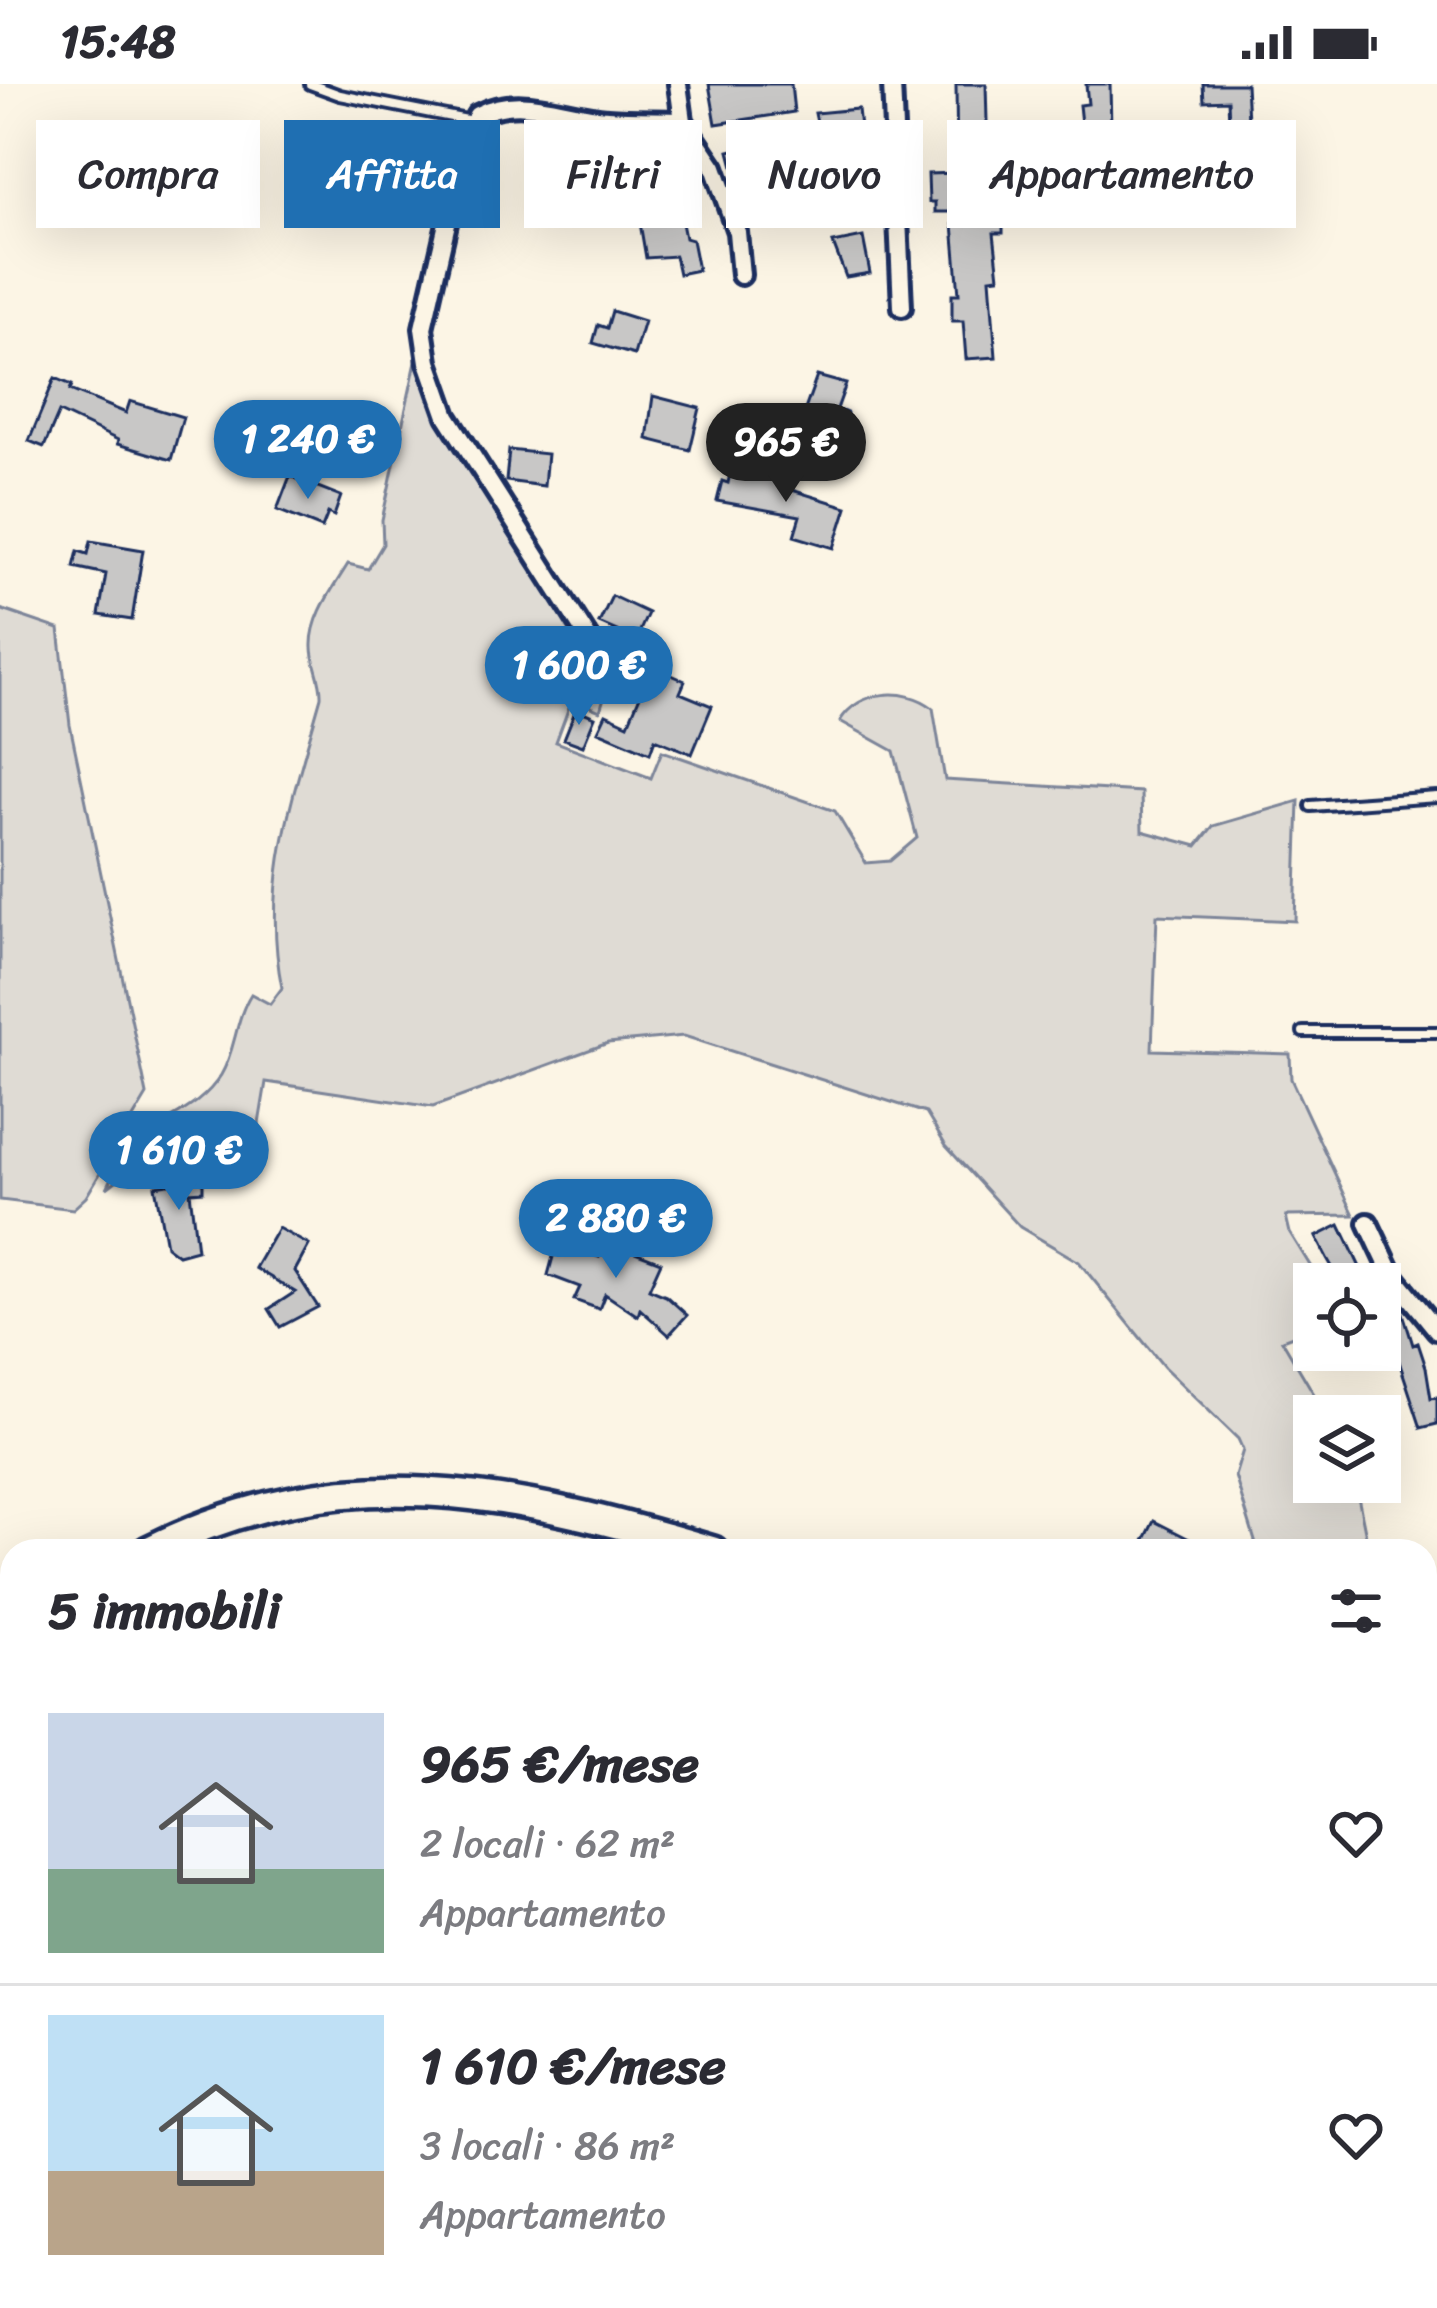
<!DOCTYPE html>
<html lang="it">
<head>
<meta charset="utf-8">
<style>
  :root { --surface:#fff; --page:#f2f2f3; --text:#2b2b33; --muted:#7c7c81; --line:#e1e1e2; --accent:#1f6fb2 }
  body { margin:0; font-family:Sriracha,sans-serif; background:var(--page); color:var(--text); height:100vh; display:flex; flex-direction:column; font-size:45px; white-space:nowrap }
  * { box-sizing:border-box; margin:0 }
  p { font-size:39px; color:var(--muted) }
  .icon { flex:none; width:66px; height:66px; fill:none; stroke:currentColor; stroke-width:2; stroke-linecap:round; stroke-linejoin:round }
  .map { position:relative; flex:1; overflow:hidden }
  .details { position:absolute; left:0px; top:1455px; width:1437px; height:771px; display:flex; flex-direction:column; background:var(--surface); border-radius:36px 36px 0 0; box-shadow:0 12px 48px #0002 }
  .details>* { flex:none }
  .guide { position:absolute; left:36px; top:36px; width:1365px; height:108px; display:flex; gap:24px }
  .tools { position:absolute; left:1293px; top:1179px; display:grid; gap:24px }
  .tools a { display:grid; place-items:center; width:108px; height:108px; border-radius:0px; background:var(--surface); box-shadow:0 12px 48px #0002; font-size:60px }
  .price { position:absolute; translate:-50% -102px; padding:0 27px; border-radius:42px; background:var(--accent); color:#fff; font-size:39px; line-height:78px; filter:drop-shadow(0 3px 6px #0008) }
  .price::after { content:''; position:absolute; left:50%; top:72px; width:36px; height:27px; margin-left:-18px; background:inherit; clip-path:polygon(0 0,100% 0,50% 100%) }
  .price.current { background:#222; color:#fff }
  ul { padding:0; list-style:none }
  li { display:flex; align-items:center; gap:36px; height:300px; padding:0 48px }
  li+li { border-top:3px solid var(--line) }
  li span { display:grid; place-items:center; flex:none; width:336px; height:240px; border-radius:0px; color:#555 }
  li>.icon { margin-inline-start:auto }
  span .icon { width:144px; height:144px; fill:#fffc; stroke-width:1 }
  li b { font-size:51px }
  h2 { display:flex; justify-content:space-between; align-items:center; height:144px; padding:0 48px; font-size:51px }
  .pill { padding:0 42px; border-radius:0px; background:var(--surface); box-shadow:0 12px 48px #0002; font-size:42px; line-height:108px }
  .pill.current { background:var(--accent); color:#fff }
  .status { display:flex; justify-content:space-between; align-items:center; height:84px; padding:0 60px; background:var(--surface); direction:ltr }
  .status svg { height:33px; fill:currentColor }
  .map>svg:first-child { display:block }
</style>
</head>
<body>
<div class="status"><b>15:48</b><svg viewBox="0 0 49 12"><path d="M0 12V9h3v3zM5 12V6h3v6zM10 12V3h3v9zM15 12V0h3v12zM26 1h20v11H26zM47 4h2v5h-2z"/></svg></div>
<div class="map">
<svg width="1437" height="2224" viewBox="0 0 1437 2224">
  <rect width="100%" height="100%" fill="#fcf5e5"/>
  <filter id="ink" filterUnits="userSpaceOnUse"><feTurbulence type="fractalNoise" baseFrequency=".00833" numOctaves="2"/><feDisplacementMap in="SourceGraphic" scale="24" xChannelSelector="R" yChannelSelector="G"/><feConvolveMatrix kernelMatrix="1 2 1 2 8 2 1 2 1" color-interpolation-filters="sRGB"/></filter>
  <g filter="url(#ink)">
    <path fill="#ece7dc" d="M 269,2214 L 626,2214 L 649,2224 L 264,2224 Z"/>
    <path fill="#dfdbd4" stroke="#7d8599" stroke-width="3" d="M 417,273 L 436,327 L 606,607 L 600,627 L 572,615 L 556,658 L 651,694 L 662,667 L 835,727 L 866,779 L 890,777 L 917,754 L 894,667 L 840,637 C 859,606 905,602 933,624 L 945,696 L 1141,708 L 1142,747 L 1197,762 L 1213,742 L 1299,717 L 1295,837 L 1157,831 L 1152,966 L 1290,970 L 1291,995 L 1354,1131 L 1286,1132 L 1290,1149 L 1319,1196 L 1314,1200 L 1314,1244 L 1282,1256 L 1327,1332 L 1314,1332 L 1314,1398 L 1355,1398 L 1369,1467 L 1258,1467 L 1235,1392 L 1243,1366 L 1238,1355 L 1164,1283 L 1079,1178 L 1020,1143 L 946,1062 L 926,1029 L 684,952 L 608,959 L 433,1023 L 266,998 L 259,1040 C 219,1040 201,1040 177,1076 L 125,1090 L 107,1104 C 116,1086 124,1069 139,1056 C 165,1033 199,1026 221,991 C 236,966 235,935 251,910 L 270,920 L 282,904 C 261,799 293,713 321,613 C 322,595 312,580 312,563 C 311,532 333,505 348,480 L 368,485 L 383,460 L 382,436 Z
      M 0,525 L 59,545 L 70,641 L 147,1011 L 86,1113 L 73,1125 L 0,1116 Z
      M 1425,1706 L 1437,1747 L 1437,1953 L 1425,1945 Z"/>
    <path fill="#c8c7c6" stroke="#1b2f5e" stroke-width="3" d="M 709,0 L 791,0 L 794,28 L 716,40 Z
      M 956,0 L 986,0 L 988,76 L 995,76 L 995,94 L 980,95 L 981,128 L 1003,127 L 1003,149 L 994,149 L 999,193 L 990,194 L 996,273 L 966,275 L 963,237 L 952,237 L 952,210 L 959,210 L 952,128 L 935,128 L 935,118 L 929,118 L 928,90 L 957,89 Z
      M 1086,0 L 1110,0 L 1111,45 L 1082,49 L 1079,21 L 1088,20 Z
      M 1203,0 L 1246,0 L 1248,37 L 1229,39 L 1228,16 L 1204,17 Z
      M 858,25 L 861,53 L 821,57 L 815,29 Z
      M 798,50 L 803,91 L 878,78 L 881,104 L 834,109 L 838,126 L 813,131 L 811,120 L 766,129 L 751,78 L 733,82 L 729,67 Z
      M 404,55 L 437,60 L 429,112 L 392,106 L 396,65 L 402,66 Z
      M 676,109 L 685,154 L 692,156 L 698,186 L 679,190 L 675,172 L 646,174 L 636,116 Z
      M 863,153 L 870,189 L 846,193 L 833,159 Z
      M 612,227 L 644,237 L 634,271 L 593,259 L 598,241 L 607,244 Z
      M 817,292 L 846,300 L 837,325 L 847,329 L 842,343 L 802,334 Z
      M 55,294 L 72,301 L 70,306 L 126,329 L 130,317 L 183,333 L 171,376 L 117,360 L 118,356 L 59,328 L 44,363 L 29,357 Z
      M 653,312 L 700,324 L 690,366 L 647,355 Z
      M 509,366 L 547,370 L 544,402 L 506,397 Z
      M 731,385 L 783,396 L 782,403 L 847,423 L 834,464 L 794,452 L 800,432 L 717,417 L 722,397 L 728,399 Z
      M 290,392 L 341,412 L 334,432 L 328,429 L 322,444 L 277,426 Z
      M 91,457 L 143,466 L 132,536 L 99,531 L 106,490 L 74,483 L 78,467 L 88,470 Z
      M 612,512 L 648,529 L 628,573 L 610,564 L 617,547 L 599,539 Z
      M 640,577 L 685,597 L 680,609 L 712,622 L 692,670 L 655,655 L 650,669 L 598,647 L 606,630 L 628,640 L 645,600 L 633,595 Z
      M 576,625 L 595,633 L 583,662 L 564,655 Z
      M 187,1090 L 203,1090 L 203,1107 L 190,1108 L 197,1166 L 178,1171 L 166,1162 L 155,1102 L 187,1097 Z
      M 1340,1141 L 1368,1200 L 1342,1200 L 1327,1174 L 1316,1153 Z
      M 278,1144 L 309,1161 L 295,1187 L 318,1223 L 280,1243 L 269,1225 L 295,1208 L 255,1184 Z
      M 604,1156 L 661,1178 L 649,1205 L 666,1212 L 687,1231 L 669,1251 L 640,1225 L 638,1232 L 605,1210 L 599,1225 L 574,1216 L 580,1203 L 548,1191 L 557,1158 L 599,1173 Z
      M 1402,1226 L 1413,1261 L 1418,1259 L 1426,1283 L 1431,1314 L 1437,1313 L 1437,1340 L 1421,1344 L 1392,1256 L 1380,1259 L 1380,1232 Z
      M 1154,1437 L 1213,1467 L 1139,1467 Z"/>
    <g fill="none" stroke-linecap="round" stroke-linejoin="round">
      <g stroke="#1b2f5e" stroke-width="16">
        <path id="lane" d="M 310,0 L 340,11 L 472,37
          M 1311,722 L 1437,713
          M 1303,948 L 1437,948"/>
      </g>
      <g stroke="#1b2f5e" stroke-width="26">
        <path id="street" d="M 678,0 L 683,37 L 714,83 L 737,148 L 741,191
          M 892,0 L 902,223
          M 613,593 L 447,332 L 428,278 L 423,244 L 467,52 L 477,31 C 520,9 561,31 607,35 C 632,37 658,36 683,37
          M 1368,1139 L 1393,1192 L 1437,1246
          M 1021,2224 L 1021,2214"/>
      </g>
      <g stroke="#1b2f5e" stroke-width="33">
        <path id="secondary" d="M 1425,2003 L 1437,2010"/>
      </g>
      <g stroke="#1b2f5e" stroke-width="36">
        <path id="primary" d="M 148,1467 C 342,1369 516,1408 713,1467
          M 0,1566 L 12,1555
          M 1425,1963 L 1437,1971"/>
      </g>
      <use href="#lane" stroke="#fcf5e5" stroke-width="8"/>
      <use href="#street" stroke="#fcf5e5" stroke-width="16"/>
      <use href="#secondary" stroke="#fcf5e5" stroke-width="24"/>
      <use href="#primary" stroke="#fcf5e5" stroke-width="27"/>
    </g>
  </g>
</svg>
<div class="tools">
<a><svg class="icon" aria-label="locate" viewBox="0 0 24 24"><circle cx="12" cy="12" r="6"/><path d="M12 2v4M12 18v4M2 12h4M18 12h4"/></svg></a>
<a><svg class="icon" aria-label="layers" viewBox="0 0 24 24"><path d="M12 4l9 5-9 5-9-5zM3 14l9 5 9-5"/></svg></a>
</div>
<b class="price" style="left:308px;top:418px">1 240 €</b>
<b class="price current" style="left:786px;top:421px">965 €</b>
<b class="price" style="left:579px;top:644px">1 600 €</b>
<b class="price" style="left:179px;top:1129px">1 610 €</b>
<b class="price" style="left:616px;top:1197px">2 880 €</b>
<div class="guide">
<a class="pill">Compra</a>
<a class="pill current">Affitta</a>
<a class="pill">Filtri</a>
<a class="pill">Nuovo</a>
<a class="pill">Appartamento</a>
</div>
<section class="details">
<h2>5 immobili<svg class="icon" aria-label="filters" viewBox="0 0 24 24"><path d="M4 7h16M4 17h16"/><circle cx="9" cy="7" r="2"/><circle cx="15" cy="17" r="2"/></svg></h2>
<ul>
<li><span style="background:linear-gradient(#c9d6e8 65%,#7fa58c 0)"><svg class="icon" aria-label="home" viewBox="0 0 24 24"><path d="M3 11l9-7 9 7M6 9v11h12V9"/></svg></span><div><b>965 €/mese</b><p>2 locali · 62 m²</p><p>Appartamento</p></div><svg class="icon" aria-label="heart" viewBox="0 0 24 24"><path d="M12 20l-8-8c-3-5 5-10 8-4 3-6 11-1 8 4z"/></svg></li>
<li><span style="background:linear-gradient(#bfe0f5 65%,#b9a48a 0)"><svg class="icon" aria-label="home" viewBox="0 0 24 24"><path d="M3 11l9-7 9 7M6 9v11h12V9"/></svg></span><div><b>1 610 €/mese</b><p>3 locali · 86 m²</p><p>Appartamento</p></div><svg class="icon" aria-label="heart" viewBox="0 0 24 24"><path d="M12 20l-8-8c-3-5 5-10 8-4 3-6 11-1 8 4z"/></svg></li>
</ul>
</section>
</div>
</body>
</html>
